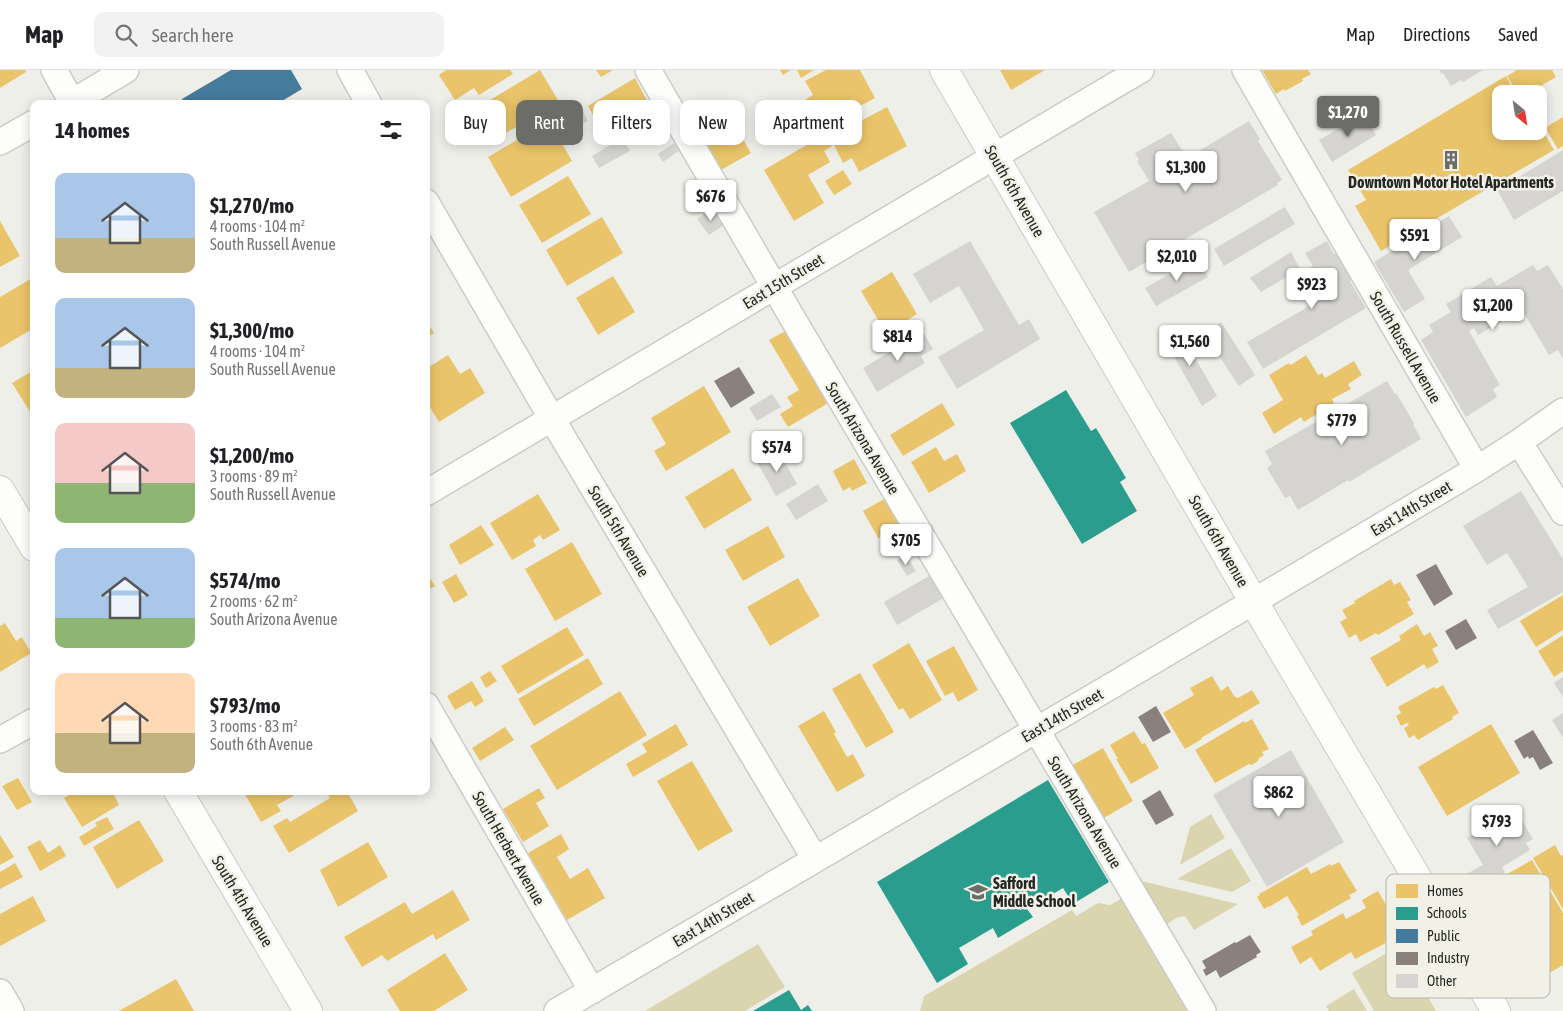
<!DOCTYPE html>
<html lang="en">
<head>
<meta charset="utf-8">
<style>
  :root { --surface:#fff; --page:#f2f2f2; --text:#202124; --muted:#757577; --line:#e0e0e0; --accent:#6c6c68 }
  body { margin:0; font-family:"Asap Condensed",sans-serif; background:var(--page); color:var(--text); height:100vh; display:flex; flex-direction:column; font-size:19px; white-space:nowrap }
  * { box-sizing:border-box; margin:0 }
  p { font-size:16px; color:var(--muted) }
  .icon { flex:none; width:28px; height:28px; fill:none; stroke:currentColor; stroke-width:2; stroke-linecap:round; stroke-linejoin:round }
  .map { position:relative; flex:1; overflow:hidden }
  .details { position:absolute; left:30px; top:30px; width:400px; height:695px; display:flex; flex-direction:column; background:var(--surface); border-radius:10px; box-shadow:0 2px 12px #0003 }
  .details>* { flex:none }
  .guide { position:absolute; left:445px; top:30px; width:475px; height:45px; display:flex; gap:10px }
  .needle { width:32px; rotate:150deg }
  .buttons { position:absolute; left:1492px; top:15px; display:grid; gap:10px }
  .buttons a { display:grid; place-items:center; width:55px; height:55px; border-radius:10px; background:var(--surface); box-shadow:0 2px 12px #0003; font-size:25px }
  .price { position:absolute; translate:-50% -42px; padding:0 11px; border-radius:5px; background:#fff; color:#222; font-size:16px; line-height:32px; filter:drop-shadow(0 1px 2px #0008) }
  .price::after { content:''; position:absolute; left:50%; top:30px; width:15px; height:11px; margin-left:-8px; background:inherit; clip-path:polygon(0 0,100% 0,50% 100%) }
  .price.on { background:var(--accent); color:#fff }
  ul { padding:0; list-style:none }
  li { display:flex; align-items:center; gap:15px; height:125px; padding:0 25px }
  li span { display:grid; place-items:center; flex:none; width:140px; height:100px; border-radius:10px; color:#555 }
  li>.icon { margin-inline-start:auto }
  span .icon { width:60px; height:60px; fill:#fffc; stroke-width:1 }
  li b { font-size:21px }
  h2 { display:flex; justify-content:space-between; align-items:center; height:60px; padding:0 25px; font-size:21px }
  .tag { padding:0 18px; border-radius:10px; background:var(--surface); box-shadow:0 2px 12px #0003; font-size:18px; line-height:45px }
  .tag.on { background:var(--accent); color:#fff }
  header { display:flex; align-items:center; gap:30px; box-sizing:border-box; height:70px; padding:0 25px; background:var(--surface); border-bottom:1px solid var(--line) }
  header strong { font-size:24px }
  nav { display:flex; gap:28px; margin-inline-start:auto; font-size:18px }
  .search { width:350px; height:45px; background:var(--page); display:flex; align-items:center; gap:12px; box-sizing:border-box; padding:0 18px; border-radius:10px; color:var(--muted); font-size:19px }
  .map>svg:first-child { display:block }
</style>
</head>
<body>
<header>
<strong>Map</strong>
<div class="search"><svg class="icon" aria-label="search" viewBox="0 0 24 24"><circle cx="10" cy="10" r="6"/><path d="M15 15l6 6"/></svg>Search here</div>
<nav><a>Map</a><a>Directions</a><a>Saved</a></nav>
</header>
<div class="map">
<svg width="1563" height="941" viewBox="0 0 1563 941">
  <rect width="100%" height="100%" fill="#efefea"/>
  <path fill="#dad5af" d="M 1211,744 L 1225,768 L 1180,795 L 1190,757 Z
    M 1231,778 L 1251,811 L 1232,822 L 1177,809 Z
    M 1141,811 L 1238,834 L 1194,860 L 1185,846 L 1176,848 L 1167,854 Z
    M 1125,827 L 1192,941 L 920,941 L 924,926 L 1072,840 L 1076,846 L 1098,833 L 1110,835 Z
    M 758,874 L 785,917 L 745,941 L 645,941 Z
    M 1399,876 L 1436,941 L 1374,941 L 1352,903 Z
    M 1354,919 L 1367,941 L 1329,941 L 1326,936 Z"/>
  <path fill="#e9c46a" d="M 0,0 L 25,0 L 26,2 L 0,18 Z
    M 446,0 L 510,0 L 513,4 L 479,25 L 474,18 L 455,30 L 439,5 Z
    M 540,0 L 559,32 L 485,75 L 467,44 Z
    M 596,0 L 613,0 L 601,7 Z
    M 780,0 L 791,0 L 783,5 Z
    M 797,0 L 814,0 L 801,8 Z
    M 826,0 L 860,0 L 875,28 L 821,57 L 806,29 L 813,25 L 805,11 Z
    M 1000,0 L 1045,0 L 1011,20 Z
    M 1262,0 L 1308,0 L 1311,4 L 1302,9 L 1303,11 L 1285,21 L 1284,19 L 1276,24 Z
    M 1517,0 L 1552,0 L 1556,7 L 1527,24 L 1518,24 L 1507,6 Z
    M 1506,6 L 1516,24 L 1501,24 L 1501,61 L 1539,61 L 1539,54 L 1554,80 L 1381,181 L 1355,136 L 1366,130 L 1348,100 Z
    M 635,8 L 650,36 L 603,63 L 588,36 Z
    M 737,36 L 743,46 L 733,52 L 751,83 L 721,100 L 699,60 Z
    M 887,37 L 907,76 L 859,102 L 852,88 L 843,93 L 830,67 Z
    M 1563,47 L 1563,76 L 1558,79 L 1545,58 Z
    M 549,51 L 572,91 L 511,127 L 488,87 Z
    M 825,64 L 832,76 L 824,81 L 830,92 L 808,105 L 824,133 L 794,151 L 764,100 Z
    M 843,100 L 852,114 L 834,125 L 825,111 Z
    M 568,106 L 591,144 L 542,173 L 519,135 Z
    M 602,147 L 623,183 L 567,216 L 546,180 Z
    M 0,151 L 20,186 L 0,197 Z
    M 892,202 L 917,244 L 886,263 L 861,221 Z
    M 613,206 L 635,242 L 598,265 L 576,228 Z
    M 34,207 L 34,258 L 0,278 L 0,227 Z
    M 426,250 L 434,263 L 426,268 Z
    M 787,260 L 830,332 L 788,357 L 780,344 L 793,336 L 787,327 L 799,320 L 769,270 Z
    M 448,285 L 460,304 L 470,298 L 485,323 L 439,352 L 426,331 L 426,299 Z
    M 1306,285 L 1318,305 L 1322,303 L 1325,308 L 1354,291 L 1362,305 L 1348,314 L 1351,319 L 1332,329 L 1334,333 L 1304,352 L 1301,347 L 1274,364 L 1262,343 L 1283,330 L 1269,305 L 1289,293 L 1291,295 Z
    M 34,300 L 34,348 L 12,313 Z
    M 704,316 L 731,362 L 666,401 L 654,381 L 666,374 L 651,348 Z
    M 942,333 L 955,355 L 903,386 L 890,365 Z
    M 936,377 L 944,391 L 957,384 L 966,401 L 929,423 L 911,392 Z
    M 854,389 L 867,413 L 852,421 L 850,417 L 843,421 L 833,401 Z
    M 733,398 L 752,430 L 704,459 L 685,427 Z
    M 538,424 L 560,460 L 543,470 L 540,465 L 533,470 L 536,476 L 512,490 L 490,453 Z
    M 886,428 L 902,455 L 878,468 L 863,441 Z
    M 481,455 L 494,475 L 460,495 L 449,475 Z
    M 768,456 L 785,487 L 743,511 L 725,480 Z
    M 572,472 L 602,524 L 555,551 L 525,499 Z
    M 426,502 L 435,516 L 426,521 Z
    M 456,504 L 468,525 L 454,533 L 442,512 Z
    M 798,508 L 820,546 L 770,576 L 747,537 Z
    M 1391,509 L 1394,515 L 1400,512 L 1411,530 L 1407,532 L 1414,544 L 1378,565 L 1376,563 L 1360,572 L 1356,564 L 1349,568 L 1340,552 L 1347,548 L 1342,540 L 1355,533 L 1354,531 Z
    M 1563,525 L 1563,560 L 1536,577 L 1520,551 Z
    M 5,553 L 16,571 L 22,567 L 31,583 L 0,602 L 0,556 Z
    M 1417,554 L 1424,566 L 1430,562 L 1438,576 L 1432,579 L 1439,592 L 1427,599 L 1424,594 L 1387,617 L 1370,588 L 1401,570 L 1399,566 Z
    M 567,557 L 584,585 L 518,624 L 501,596 Z
    M 1563,565 L 1563,601 L 1554,607 L 1538,581 Z
    M 909,573 L 942,630 L 910,649 L 903,638 L 899,640 L 872,595 Z
    M 954,576 L 978,620 L 958,632 L 953,622 L 945,626 L 926,591 Z
    M 588,588 L 603,614 L 534,656 L 518,629 Z
    M 490,601 L 497,611 L 486,618 L 480,607 Z
    M 860,603 L 894,662 L 866,678 L 832,619 Z
    M 1212,606 L 1221,621 L 1228,616 L 1234,626 L 1238,628 L 1252,620 L 1260,633 L 1201,668 L 1202,669 L 1185,679 L 1163,643 L 1194,625 L 1190,618 Z
    M 472,611 L 484,631 L 475,637 L 471,631 L 455,640 L 447,626 Z
    M 1443,615 L 1459,643 L 1452,647 L 1453,649 L 1418,670 L 1414,665 L 1409,668 L 1404,658 L 1409,655 L 1407,653 L 1401,656 L 1396,646 L 1401,643 L 1398,637 L 1434,617 L 1436,619 Z
    M 620,621 L 647,665 L 557,720 L 530,676 Z
    M 824,641 L 836,662 L 834,664 L 847,687 L 853,684 L 865,706 L 837,722 L 798,656 Z
    M 1252,649 L 1269,679 L 1262,682 L 1264,685 L 1259,688 L 1258,691 L 1252,695 L 1249,694 L 1215,713 L 1195,680 L 1244,651 L 1245,653 Z
    M 676,654 L 688,675 L 633,707 L 626,694 L 647,682 L 642,674 Z
    M 1491,654 L 1520,703 L 1447,746 L 1418,697 Z
    M 505,657 L 514,670 L 480,691 L 472,678 Z
    M 1134,661 L 1142,674 L 1145,673 L 1159,698 L 1131,714 L 1116,689 L 1118,689 L 1110,675 Z
    M 1103,678 L 1133,731 L 1102,749 L 1071,696 Z
    M 692,691 L 733,761 L 698,781 L 657,711 Z
    M 18,708 L 32,732 L 17,740 L 2,716 Z
    M 539,718 L 545,728 L 536,733 L 549,756 L 523,772 L 503,739 Z
    M 76,721 L 120,721 L 114,725 L 119,735 L 82,757 L 64,728 Z
    M 243,721 L 302,721 L 277,735 L 281,741 L 261,752 Z
    M 330,721 L 347,721 L 358,741 L 289,783 L 273,756 L 287,748 L 290,752 L 330,728 L 327,723 Z
    M 107,747 L 114,759 L 84,776 L 79,767 L 97,756 L 95,753 Z
    M 139,750 L 164,791 L 117,819 L 93,777 Z
    M 561,764 L 569,779 L 557,787 L 570,809 L 588,798 L 605,828 L 567,850 L 528,783 Z
    M 0,765 L 14,787 L 0,795 Z
    M 40,770 L 48,783 L 60,775 L 66,786 L 40,801 L 27,777 Z
    M 368,772 L 388,807 L 338,837 L 320,800 Z
    M 1555,775 L 1561,786 L 1563,785 L 1563,839 L 1533,788 Z
    M 1532,790 L 1563,843 L 1563,895 L 1534,912 L 1529,911 L 1478,825 L 1479,820 Z
    M 1339,792 L 1357,821 L 1349,825 L 1351,828 L 1302,856 L 1297,846 L 1299,845 L 1287,826 L 1269,837 L 1269,836 L 1264,839 L 1257,827 L 1260,825 L 1259,824 L 1307,797 L 1311,804 L 1330,794 L 1331,796 Z
    M 15,793 L 23,807 L 0,819 L 0,802 Z
    M 453,820 L 470,850 L 436,870 L 433,864 L 387,891 L 382,885 L 362,897 L 344,867 L 405,832 L 412,844 Z
    M 1378,821 L 1403,864 L 1355,889 L 1351,882 L 1320,901 L 1311,887 L 1300,894 L 1291,877 L 1313,865 L 1311,861 L 1343,843 L 1346,849 L 1366,838 L 1362,830 Z
    M 33,826 L 46,851 L 0,876 L 0,844 Z
    M 445,883 L 468,920 L 434,941 L 400,941 L 387,920 Z
    M 176,909 L 194,941 L 119,941 Z"/>
  <path fill="#2a9d8f" d="M 1066,320 L 1091,361 L 1096,358 L 1126,408 L 1120,412 L 1137,441 L 1082,474 L 1010,353 Z
    M 1048,710 L 1109,812 L 1073,834 L 1063,818 L 1027,839 L 1033,847 L 998,868 L 993,858 L 959,878 L 968,894 L 937,913 L 877,812 Z
    M 789,920 L 801,940 L 808,935 L 812,941 L 753,941 Z"/>
  <path fill="#457b9d" d="M 231,0 L 291,0 L 302,19 L 277,34 L 185,34 L 182,29 Z"/>
  <path fill="#8a817c" d="M 739,297 L 755,323 L 731,338 L 714,311 Z
    M 1436,494 L 1453,524 L 1434,536 L 1416,505 Z
    M 1466,549 L 1477,568 L 1456,580 L 1445,561 Z
    M 1156,636 L 1171,662 L 1153,672 L 1138,647 Z
    M 1533,660 L 1553,693 L 1540,700 L 1533,687 L 1529,689 L 1528,686 L 1524,689 L 1514,671 Z
    M 1160,720 L 1174,745 L 1156,755 L 1142,731 Z
    M 1250,865 L 1261,882 L 1256,885 L 1257,887 L 1220,908 L 1216,900 L 1206,906 L 1203,900 L 1206,898 L 1202,891 L 1235,872 L 1236,873 Z"/>
  <path fill="#d5d4d0" d="M 1439,0 L 1483,0 L 1463,12 L 1461,10 L 1451,16 L 1443,3 L 1442,4 Z
    M 580,36 L 588,51 L 573,59 L 564,44 Z
    M 1364,44 L 1376,65 L 1332,92 L 1319,70 Z
    M 1249,51 L 1260,69 L 1258,71 L 1282,110 L 1277,113 L 1278,115 L 1129,202 L 1094,142 L 1149,111 L 1137,91 L 1139,90 L 1135,83 L 1171,63 L 1187,88 Z
    M 622,68 L 630,81 L 599,98 L 592,86 Z
    M 674,73 L 679,81 L 663,92 L 658,84 Z
    M 1563,80 L 1563,121 L 1514,150 L 1497,120 Z
    M 1285,137 L 1295,154 L 1224,196 L 1214,179 Z
    M 713,138 L 724,155 L 709,165 L 697,149 Z
    M 1449,146 L 1462,167 L 1408,200 L 1425,229 L 1404,242 L 1374,192 Z
    M 970,171 L 1019,255 L 1029,249 L 1040,269 L 957,319 L 938,287 L 984,260 L 959,216 L 930,233 L 913,204 Z
    M 1327,171 L 1334,184 L 1337,182 L 1352,210 L 1350,211 L 1366,238 L 1263,299 L 1247,272 L 1327,226 L 1310,197 L 1313,196 L 1305,183 Z
    M 1291,182 L 1300,199 L 1261,222 L 1250,208 Z
    M 1198,188 L 1208,207 L 1156,236 L 1145,218 Z
    M 1533,195 L 1537,201 L 1548,195 L 1563,219 L 1563,289 L 1558,280 L 1549,285 L 1518,233 L 1513,235 L 1517,242 L 1478,265 L 1474,258 L 1469,261 L 1500,315 L 1493,319 L 1497,327 L 1466,347 L 1421,270 L 1433,262 L 1429,255 L 1451,242 L 1446,234 L 1491,207 L 1497,216 Z
    M 1221,252 L 1255,305 L 1239,316 L 1204,263 Z
    M 1178,258 L 1217,326 L 1202,336 L 1163,267 Z
    M 923,262 L 933,279 L 921,286 L 925,293 L 877,322 L 863,298 Z
    M 1387,311 L 1395,324 L 1396,323 L 1414,353 L 1413,354 L 1421,369 L 1349,412 L 1348,410 L 1298,440 L 1290,426 L 1285,428 L 1267,398 L 1272,394 L 1265,381 Z
    M 772,324 L 781,337 L 757,351 L 749,338 Z
    M 778,380 L 797,414 L 776,426 L 757,392 Z
    M 818,414 L 828,431 L 796,450 L 786,434 Z
    M 1521,421 L 1563,489 L 1563,522 L 1498,559 L 1487,540 L 1528,517 L 1507,483 L 1487,495 L 1463,456 Z
    M 906,485 L 916,501 L 907,506 L 897,490 Z
    M 931,505 L 944,528 L 897,555 L 884,532 Z
    M 1563,607 L 1563,627 L 1554,613 Z
    M 1563,643 L 1563,668 L 1552,650 Z
    M 1291,680 L 1344,772 L 1267,817 L 1213,725 Z
    M 1504,736 L 1515,756 L 1523,752 L 1533,769 L 1526,773 L 1530,780 L 1502,797 L 1505,802 L 1472,821 L 1463,806 L 1483,795 L 1467,768 L 1473,764 L 1472,762 L 1491,751 L 1488,746 Z"/>
  <g fill="none" stroke-linecap="round" stroke-linejoin="round">
    <g stroke="#cbcbc7" stroke-width="28">
      <path id="street" d="M 54,0 L 73,34
        M 350,0 L 369,34
        M 648,0 L 793,249 L 1203,941
        M 1245,0 L 1477,399
        M 69,34 L 126,0
        M 0,72 L 34,53
        M 426,132 L 552,349 L 815,789
        M 1519,372 L 1563,442
        M 426,423 C 666,283 902,139 1141,0
        M 426,635 L 592,921
        M 0,670 L 34,651
        M 0,922 L 11,941
        M 557,941 L 1113,615 L 1477,399 L 1519,372 L 1563,341"/>
    </g>
    <g stroke="#cbcbc7" stroke-width="30">
      <path id="secondary" d="M 944,0 L 1272,563 L 1496,941
        M 0,420 L 34,477
        M 178,721 L 308,941"/>
    </g>
    <use href="#street" stroke="#fdfdfc" stroke-width="25"/>
    <use href="#secondary" stroke="#fdfdfc" stroke-width="28"/>
  </g>
  <defs>
    <g id="building-bare" transform="scale(1.5)"><path d="M-4-6H4V6H1V3H-1V6H-4ZM-2.5-4.3h1.7v1.8h-1.7ZM.8-4.3h1.7v1.8H.8ZM-2.5-1h1.7V.8h-1.7ZM.8-1h1.7V.8H.8Z" fill="#6c6c68" stroke="#f2f1e7" stroke-width="2.5" paint-order="stroke"/></g>
    <g id="school-bare" transform="scale(1.5)"><path d="M0-5L7-2L0 1L-7-2ZM-4 1L0 2.5L4 1V4Q0 6-4 4Z" fill="#6c6c68" stroke="#f2f1e7" stroke-width="2.5" paint-order="stroke"/></g>
  </defs>
  <g fill-rule="evenodd">
    <use href="#building-bare" x="1451" y="90"/>
    <use href="#school-bare" x="978" y="822"/>
  </g>
  <g text-anchor="middle" dominant-baseline="central" stroke-width="5" stroke-linejoin="round" paint-order="stroke">
    <g font-size="16" font-weight="bold" fill="#262622" stroke="#f2f1e7">
      <text x="1451" y="112">Downtown Motor Hotel Apartments</text>
      <text x="993" y="813" text-anchor="start">Safford<tspan x="993" dy="18">Middle School</tspan></text>
    </g>
    <g font-size="16" fill="#262622" stroke="#f2f1e7">
      <text transform="translate(1015 121) rotate(60)">South 6th Avenue</text>
      <text transform="translate(783 211) rotate(-31)">East 15th Street</text>
      <text transform="translate(1406 277) rotate(60)">South Russell Avenue</text>
      <text transform="translate(863 368) rotate(59)">South Arizona Avenue</text>
      <text transform="translate(1411 438) rotate(-31)">East 14th Street</text>
      <text transform="translate(619 461) rotate(59)">South 5th Avenue</text>
      <text transform="translate(1219 471) rotate(60)">South 6th Avenue</text>
      <text transform="translate(1062 645) rotate(-30)">East 14th Street</text>
      <text transform="translate(1085 742) rotate(59)">South Arizona Avenue</text>
      <text transform="translate(509 778) rotate(60)">South Herbert Avenue</text>
      <text transform="translate(243 831) rotate(59)">South 4th Avenue</text>
      <text transform="translate(713 849) rotate(-31)">East 14th Street</text>
    </g>
  </g>
  <rect x="1386" y="804" width="164" height="124" rx="8" fill="#f2f1e7" stroke="#b5b4ac" stroke-width="1"/>
  <rect x="1396" y="814" width="22" height="14" fill="#e9c46a"/>
  <rect x="1396" y="837" width="22" height="13" fill="#2a9d8f"/>
  <rect x="1396" y="859" width="22" height="14" fill="#457b9d"/>
  <rect x="1396" y="882" width="22" height="13" fill="#8a817c"/>
  <rect x="1396" y="904" width="22" height="14" fill="#d5d4d0"/>
  <g font-size="14" fill="#262622">
    <text x="1427" y="826">Homes</text>
    <text x="1427" y="848">Schools</text>
    <text x="1427" y="871">Public</text>
    <text x="1427" y="893">Industry</text>
    <text x="1427" y="916">Other</text>
  </g>
</svg>
<div class="buttons">
<a><svg class="needle" viewBox="-14 -14 28 28"><path d="M0-13l5 13h-10z" fill="#e53935"/><path d="M0 13l5-13h-10z" fill="#757577"/></svg></a>
</div>
<b class="price on" style="left:1348px;top:68px">$1,270</b>
<b class="price" style="left:1186px;top:123px">$1,300</b>
<b class="price" style="left:711px;top:152px">$676</b>
<b class="price" style="left:1415px;top:191px">$591</b>
<b class="price" style="left:1177px;top:212px">$2,010</b>
<b class="price" style="left:1312px;top:240px">$923</b>
<b class="price" style="left:1493px;top:261px">$1,200</b>
<b class="price" style="left:898px;top:292px">$814</b>
<b class="price" style="left:1190px;top:297px">$1,560</b>
<b class="price" style="left:1342px;top:376px">$779</b>
<b class="price" style="left:777px;top:403px">$574</b>
<b class="price" style="left:906px;top:496px">$705</b>
<b class="price" style="left:1279px;top:748px">$862</b>
<b class="price" style="left:1497px;top:777px">$793</b>
<div class="guide">
<a class="tag">Buy</a>
<a class="tag on">Rent</a>
<a class="tag">Filters</a>
<a class="tag">New</a>
<a class="tag">Apartment</a>
</div>
<section class="details">
<h2>14 homes<svg class="icon" aria-label="filters" viewBox="0 0 24 24"><path d="M4 7h16M4 17h16"/><circle cx="9" cy="7" r="2"/><circle cx="15" cy="17" r="2"/></svg></h2>
<ul>
<li><span style="background:linear-gradient(#a9c7e8 65%,#c2b280 0)"><svg class="icon" aria-label="home" viewBox="0 0 24 24"><path d="M3 11l9-7 9 7M6 9v11h12V9"/></svg></span><div><b>$1,270/mo</b><p>4 rooms · 104 m²</p><p>South Russell Avenue</p></div></li>
<li><span style="background:linear-gradient(#a9c7e8 70%,#c2b280 0)"><svg class="icon" aria-label="home" viewBox="0 0 24 24"><path d="M3 11l9-7 9 7M6 9v11h12V9"/></svg></span><div><b>$1,300/mo</b><p>4 rooms · 104 m²</p><p>South Russell Avenue</p></div></li>
<li><span style="background:linear-gradient(#f6c9c9 60%,#8fb573 0)"><svg class="icon" aria-label="home" viewBox="0 0 24 24"><path d="M3 11l9-7 9 7M6 9v11h12V9"/></svg></span><div><b>$1,200/mo</b><p>3 rooms · 89 m²</p><p>South Russell Avenue</p></div></li>
<li><span style="background:linear-gradient(#a9c7e8 70%,#8fb573 0)"><svg class="icon" aria-label="home" viewBox="0 0 24 24"><path d="M3 11l9-7 9 7M6 9v11h12V9"/></svg></span><div><b>$574/mo</b><p>2 rooms · 62 m²</p><p>South Arizona Avenue</p></div></li>
<li><span style="background:linear-gradient(#ffd9b3 60%,#c2b280 0)"><svg class="icon" aria-label="home" viewBox="0 0 24 24"><path d="M3 11l9-7 9 7M6 9v11h12V9"/></svg></span><div><b>$793/mo</b><p>3 rooms · 83 m²</p><p>South 6th Avenue</p></div></li>
</ul>
</section>
</div>
</body>
</html>
